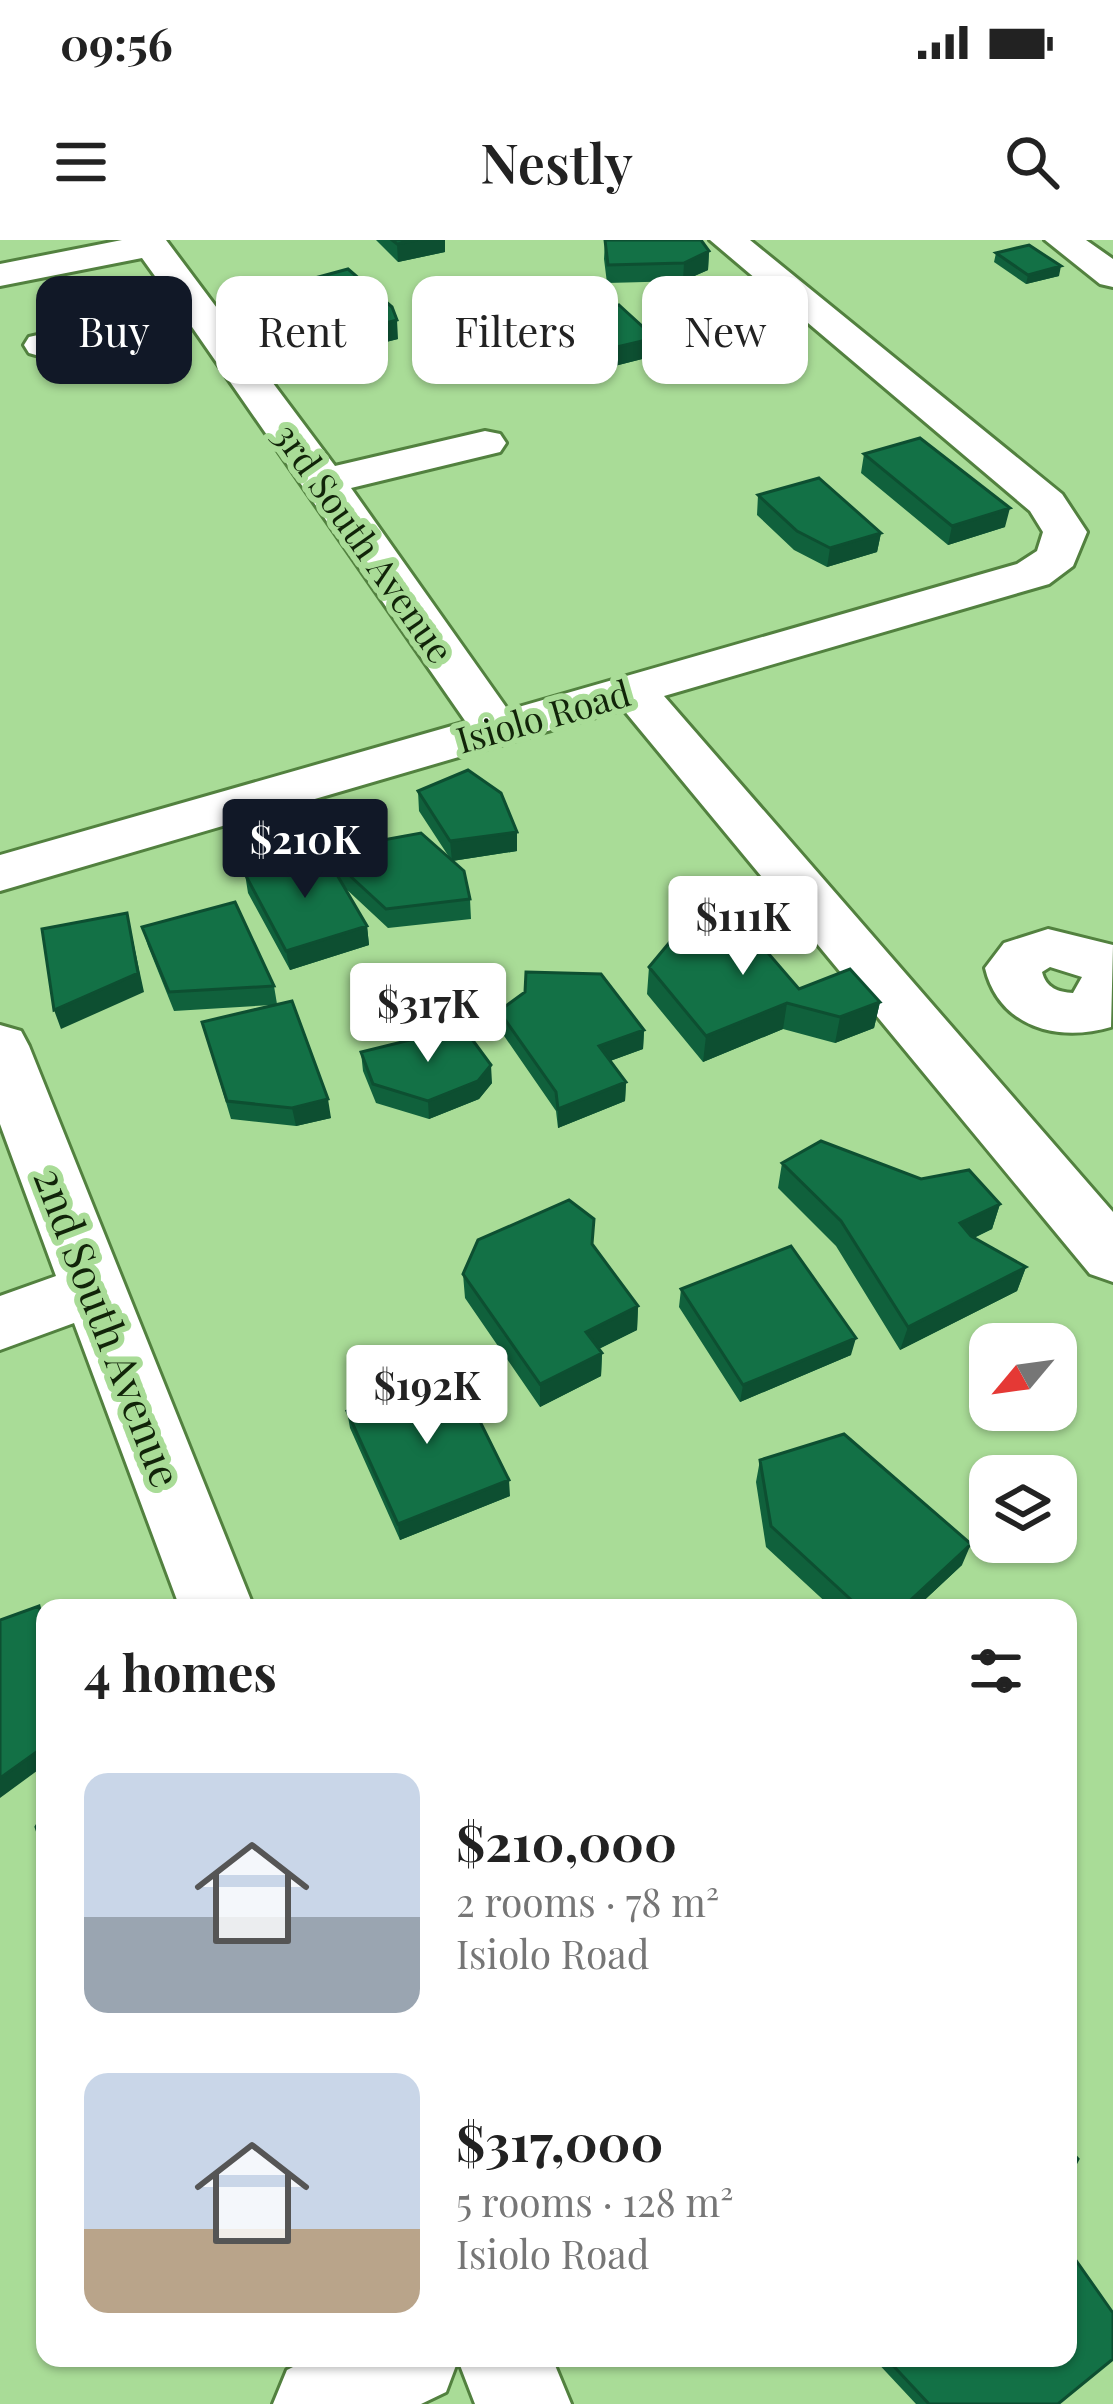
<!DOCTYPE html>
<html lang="en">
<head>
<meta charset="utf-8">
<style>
  :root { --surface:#fff; --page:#f2f2f2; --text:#222; --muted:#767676; --accent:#111827 }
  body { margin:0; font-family:"Playfair Display",serif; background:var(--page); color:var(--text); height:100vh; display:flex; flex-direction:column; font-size:45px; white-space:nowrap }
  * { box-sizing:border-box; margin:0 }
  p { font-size:39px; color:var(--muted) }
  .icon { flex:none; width:66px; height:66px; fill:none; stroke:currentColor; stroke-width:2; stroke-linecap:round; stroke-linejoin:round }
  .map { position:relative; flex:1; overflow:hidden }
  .drawer { position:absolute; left:36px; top:1359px; width:1041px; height:768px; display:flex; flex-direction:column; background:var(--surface); border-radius:24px; box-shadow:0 3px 9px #0004 }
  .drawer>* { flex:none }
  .hud { position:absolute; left:36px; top:36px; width:1041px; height:108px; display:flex; gap:24px }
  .needle { width:78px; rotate:241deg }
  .buttons { position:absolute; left:969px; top:1083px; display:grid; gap:24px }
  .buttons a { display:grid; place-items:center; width:108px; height:108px; border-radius:24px; background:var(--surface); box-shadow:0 3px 9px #0004; font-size:60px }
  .price { position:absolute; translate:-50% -102px; padding:0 27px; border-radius:12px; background:#fff; color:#222; font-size:39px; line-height:78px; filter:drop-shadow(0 3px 6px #0008) }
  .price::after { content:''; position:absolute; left:50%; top:72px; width:36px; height:27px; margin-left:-18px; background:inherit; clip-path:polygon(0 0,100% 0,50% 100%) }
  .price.on { background:var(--accent); color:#fff }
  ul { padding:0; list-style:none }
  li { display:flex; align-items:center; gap:36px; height:300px; padding:0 48px }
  li span { display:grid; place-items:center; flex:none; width:336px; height:240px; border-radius:24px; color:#555 }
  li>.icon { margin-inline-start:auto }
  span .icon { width:144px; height:144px; fill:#fffc; stroke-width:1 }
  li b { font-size:51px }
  h2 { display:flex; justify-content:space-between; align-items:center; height:144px; padding:0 48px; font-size:51px }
  .tag { padding:0 42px; border-radius:24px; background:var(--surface); box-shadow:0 3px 9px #0004; font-size:42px; line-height:108px }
  .tag.on { background:var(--accent); color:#fff }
  .status { display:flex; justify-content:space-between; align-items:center; height:84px; padding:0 60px; background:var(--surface); direction:ltr }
  .status svg { height:33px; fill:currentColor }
  header { display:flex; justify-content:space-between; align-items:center; height:156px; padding:0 48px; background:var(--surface); font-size:54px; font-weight:600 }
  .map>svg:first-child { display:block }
</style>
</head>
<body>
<div class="status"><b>09:56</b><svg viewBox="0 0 49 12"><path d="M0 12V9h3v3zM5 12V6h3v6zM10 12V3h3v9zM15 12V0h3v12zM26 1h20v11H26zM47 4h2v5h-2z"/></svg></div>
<header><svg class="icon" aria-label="menu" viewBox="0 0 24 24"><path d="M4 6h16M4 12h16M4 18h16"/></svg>Nestly<svg class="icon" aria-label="search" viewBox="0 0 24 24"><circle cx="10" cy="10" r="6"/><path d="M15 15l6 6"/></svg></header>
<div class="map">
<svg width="1113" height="2164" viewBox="0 0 1113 2164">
  <rect width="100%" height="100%" fill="#a9dc97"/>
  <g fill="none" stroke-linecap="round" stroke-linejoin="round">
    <g stroke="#52813f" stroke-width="6">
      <path id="minor" d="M 122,0 L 166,0 L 335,226 L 485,191 L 500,194 L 506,203 L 500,212 L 351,248 L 508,470 L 1017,324 L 1037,311 L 1043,292 L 1030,271 L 710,0 L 750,0 L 1062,254 L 1087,292 L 1073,326 L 1049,344 L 664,456 L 1113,972 L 1113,1042 L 1090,1034 L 623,469 L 0,651 L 0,615 L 466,482 L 190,84 L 43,117 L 29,113 L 24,105 L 29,97 L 175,64 L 142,18 L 0,46 L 0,24 Z
        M 1045,0 L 1086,0 L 1113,19 L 1113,47 L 1100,44 Z
        M 1048,689 L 1113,705 L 1111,787 C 1058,803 999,787 985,728 L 1004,703 ZM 1050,727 L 1082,737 L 1073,753 C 1058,752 1046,748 1042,732 Z
        M 0,785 L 21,791 L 29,806 L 254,1368 L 180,1368 L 74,1083 L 0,1110 L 0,1056 L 56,1036 L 0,884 Z
        M 311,2118 L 552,2118 L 571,2164 L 475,2164 L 458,2120 L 446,2152 L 421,2164 L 273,2164 L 287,2130 Z"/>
    </g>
    <use href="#minor" fill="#fff" fill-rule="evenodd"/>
  </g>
  <path fill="#10613c" d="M 376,0 L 445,0 L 445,12 L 398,22 Z
    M 605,0 L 709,11 L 708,30 L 683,41 L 607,43 L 604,19 Z
    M 996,13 L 1059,36 L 1026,44 L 994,22 Z
    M 271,50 L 398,99 L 366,107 L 275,88 Z
    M 549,82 L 654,116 L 583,134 L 549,101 Z
    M 864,214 L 1005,287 L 948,305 L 861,233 Z
    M 758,255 L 881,293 L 877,312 L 827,327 L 794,310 L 757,275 Z
    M 418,551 L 517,611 L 452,621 L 470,659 L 471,679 L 388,688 L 344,647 L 367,686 L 369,705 L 290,730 L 248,653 L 245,634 L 323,611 L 451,620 L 419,571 Z
    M 142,687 L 274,746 L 277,764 L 331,878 L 296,886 L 231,879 L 202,782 L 272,765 L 174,771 L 148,706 Z
    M 649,727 L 799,749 L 880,762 L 874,788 L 835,803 L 783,789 L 703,822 L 647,754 Z
    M 499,771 L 644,790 L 643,809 L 610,821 L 626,842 L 625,861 L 558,888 L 556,871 L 500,790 Z
    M 361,812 L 492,843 L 479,859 L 429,879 L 376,863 L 363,831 Z
    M 782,923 L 1000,964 L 992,989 L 974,998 L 1026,1027 L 1017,1051 L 900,1110 L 836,1006 L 778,948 Z
    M 593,1006 L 638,1066 L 637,1090 L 599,1109 L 602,1113 L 601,1136 L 540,1167 L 465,1058 L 463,1034 Z
    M 681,1049 L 851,1115 L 740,1162 L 679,1067 Z
    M 347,1171 L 510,1256 L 400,1300 L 350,1188 Z
    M 760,1220 L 962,1325 L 916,1368 L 832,1368 L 766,1307 L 756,1242 Z
    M 873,2118 L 1068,2118 L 1058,2164 L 916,2164 Z"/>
  <path fill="#0d4f31" d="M 417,0 L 445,0 L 445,12 L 398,22 L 397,4 Z
    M 709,11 L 708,30 L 683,41 L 684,23 Z
    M 1061,26 L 1059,36 L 1026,44 L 1028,35 Z
    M 397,80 L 398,99 L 366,107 L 364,89 Z
    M 655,98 L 654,116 L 583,134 L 583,115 Z
    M 1010,268 L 1005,287 L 948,305 L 952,286 Z
    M 881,293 L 877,312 L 827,327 L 830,308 Z
    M 517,592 L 517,611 L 452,621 L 450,601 Z
    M 127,673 L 144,752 L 61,789 L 54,770 Z
    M 367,686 L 369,705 L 290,730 L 286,711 Z
    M 880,762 L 874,788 L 835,803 L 840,777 Z
    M 787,763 L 783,789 L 703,822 L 706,796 Z
    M 644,790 L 643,809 L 599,825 L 599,806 Z
    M 491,825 L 492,843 L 479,859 L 429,879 L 428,861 Z
    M 626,842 L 625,861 L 558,888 L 558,869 Z
    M 328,859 L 331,878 L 296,886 L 292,868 Z
    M 1000,964 L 992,989 L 952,1008 L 960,983 Z
    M 1026,1027 L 1017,1051 L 900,1110 L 908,1087 Z
    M 638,1066 L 637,1090 L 586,1115 L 586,1092 Z
    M 856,1098 L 851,1115 L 740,1162 L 743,1145 Z
    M 602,1113 L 601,1136 L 540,1167 L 540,1144 Z
    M 509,1240 L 510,1256 L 400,1300 L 398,1284 Z
    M 971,1304 L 962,1325 L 916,1368 L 902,1368 Z
    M 45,1506 L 45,1525 L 0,1558 L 0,1538 Z"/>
  <path fill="#137146" stroke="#0d4f31" stroke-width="3" d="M 392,0 L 417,0 L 397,4 Z
    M 605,0 L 701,0 L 709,11 L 684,23 L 608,25 Z
    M 1029,5 L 1061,26 L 1028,35 L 996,13 Z
    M 348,29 L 392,67 L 397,80 L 364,89 L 272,69 L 271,50 Z
    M 619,65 L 655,98 L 583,115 L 549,82 Z
    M 920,198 L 1010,268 L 952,286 L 864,214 Z
    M 819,238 L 881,293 L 830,308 L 797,291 L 758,255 Z
    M 468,530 L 501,553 L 517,592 L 450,601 L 418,551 Z
    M 421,593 L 464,631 L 470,659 L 386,669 L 323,611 Z
    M 323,611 L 367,686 L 286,711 L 245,634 Z
    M 235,662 L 274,746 L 169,752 L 142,687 Z
    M 127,673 L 138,733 L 54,770 L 42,689 Z
    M 737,677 L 799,749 L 850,729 L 880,762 L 840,777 L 787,763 L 706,796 L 649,727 L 689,679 Z
    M 526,732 L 601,734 L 644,790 L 599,806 L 626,842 L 558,869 L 556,852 L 499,771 L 525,752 Z
    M 292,761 L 328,859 L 292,868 L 227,861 L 202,782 Z
    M 463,787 L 491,825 L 478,841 L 428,861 L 373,844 L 361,812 Z
    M 821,901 L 921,939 L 969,930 L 1000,964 L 960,983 L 971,996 L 1026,1027 L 908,1087 L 841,981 L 782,923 Z
    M 569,960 L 594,979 L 592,1004 L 638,1066 L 586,1092 L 602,1113 L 540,1144 L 463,1034 L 478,1000 Z
    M 791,1006 L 856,1098 L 743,1145 L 681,1049 Z
    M 455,1131 L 509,1240 L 398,1284 L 347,1171 Z
    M 844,1194 L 971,1304 L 902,1368 L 860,1368 L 771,1286 L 760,1220 Z
    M 39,1366 L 45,1390 L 45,1506 L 0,1538 L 0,1380 Z
    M 45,1572 L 45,1614 L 36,1587 Z
    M 1068,1908 L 1078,1919 L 1068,1938 Z
    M 1068,2009 L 1113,2073 L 1113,2119 L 1058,2164 L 929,2164 L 886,2118 L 1068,2118 Z"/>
  <g text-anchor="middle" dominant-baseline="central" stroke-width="12" stroke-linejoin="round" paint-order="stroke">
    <g font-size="36" fill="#112409" stroke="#a9dc97">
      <text transform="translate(365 302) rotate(55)">3rd South Avenue</text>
      <text transform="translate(543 475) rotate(-16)">Isiolo Road</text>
    </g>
    <g font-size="42" fill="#112409" stroke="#a9dc97">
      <text transform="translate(109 1087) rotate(69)">2nd South Avenue</text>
    </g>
  </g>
</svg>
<div class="buttons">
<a><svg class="needle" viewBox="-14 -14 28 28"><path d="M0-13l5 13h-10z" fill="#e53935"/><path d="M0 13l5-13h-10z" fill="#767676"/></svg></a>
<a><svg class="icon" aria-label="layers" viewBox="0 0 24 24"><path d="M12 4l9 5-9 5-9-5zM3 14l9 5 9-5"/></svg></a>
</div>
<b class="price on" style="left:305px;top:661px">$210K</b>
<b class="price" style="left:743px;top:738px">$111K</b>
<b class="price" style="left:428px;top:825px">$317K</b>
<b class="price" style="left:427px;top:1207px">$192K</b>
<div class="hud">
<a class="tag on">Buy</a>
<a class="tag">Rent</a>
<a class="tag">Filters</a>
<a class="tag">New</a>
</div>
<section class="drawer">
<h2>4 homes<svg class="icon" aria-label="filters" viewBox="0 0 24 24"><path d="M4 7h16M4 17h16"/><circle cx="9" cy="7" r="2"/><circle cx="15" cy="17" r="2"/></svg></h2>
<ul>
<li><span style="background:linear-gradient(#c9d6e8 60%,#9aa5b1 0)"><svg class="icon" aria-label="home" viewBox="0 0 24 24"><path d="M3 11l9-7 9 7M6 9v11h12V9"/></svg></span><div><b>$210,000</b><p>2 rooms · 78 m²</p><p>Isiolo Road</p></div></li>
<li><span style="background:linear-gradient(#c9d6e8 65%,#b9a48a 0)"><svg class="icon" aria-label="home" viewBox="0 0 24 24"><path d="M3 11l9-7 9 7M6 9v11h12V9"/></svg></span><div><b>$317,000</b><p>5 rooms · 128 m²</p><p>Isiolo Road</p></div></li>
</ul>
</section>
</div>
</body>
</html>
